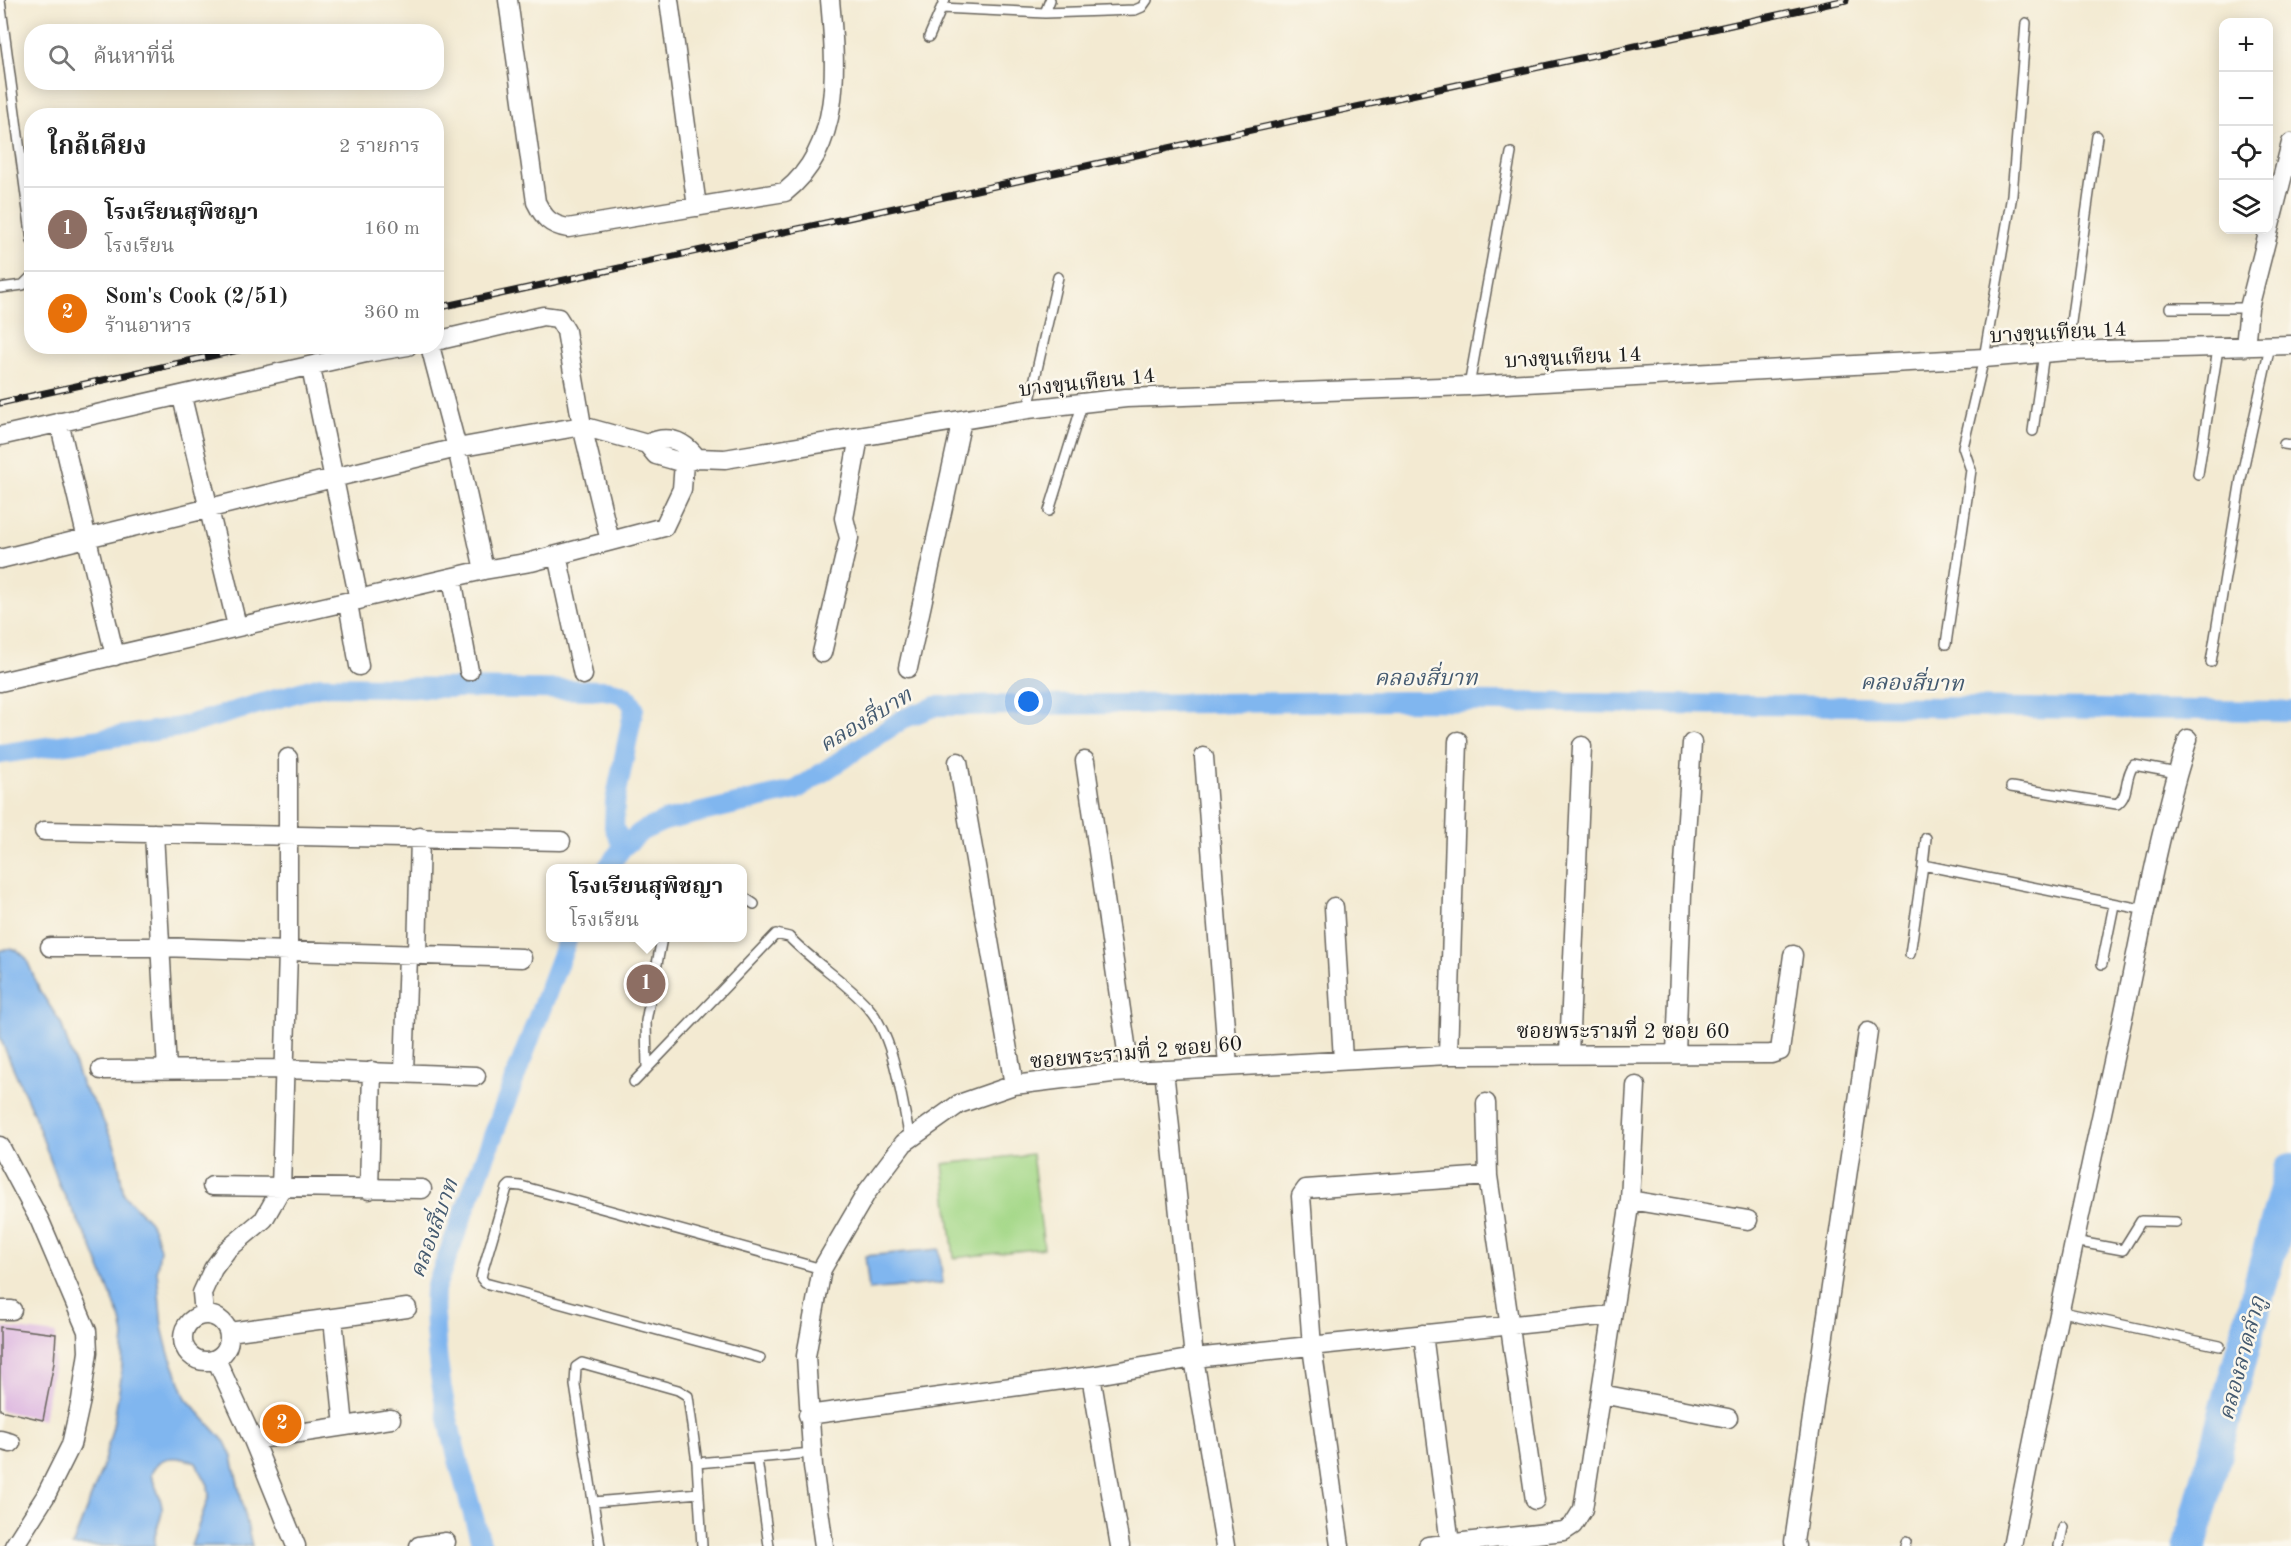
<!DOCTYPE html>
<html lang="th">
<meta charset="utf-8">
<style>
:root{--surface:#fff;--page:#f6f6f6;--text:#222;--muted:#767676;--line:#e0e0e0;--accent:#d1495b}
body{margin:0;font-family:"Old Standard TT","Noto Serif Thai",serif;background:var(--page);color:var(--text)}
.controls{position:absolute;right:18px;top:18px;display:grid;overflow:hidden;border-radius:12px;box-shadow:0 3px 15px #0003}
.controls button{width:54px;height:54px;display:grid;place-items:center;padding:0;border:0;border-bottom:2px solid var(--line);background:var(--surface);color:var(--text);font:30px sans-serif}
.you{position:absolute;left:1029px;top:702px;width:21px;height:21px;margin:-15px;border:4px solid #fff;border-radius:50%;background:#1a73e8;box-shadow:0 0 0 9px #1a73e833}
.badge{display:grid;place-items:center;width:39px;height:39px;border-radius:50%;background:var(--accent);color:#fff;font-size:20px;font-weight:700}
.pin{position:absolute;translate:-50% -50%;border:3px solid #fff;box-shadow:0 2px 6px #0006}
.popup{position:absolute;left:546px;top:864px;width:201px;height:78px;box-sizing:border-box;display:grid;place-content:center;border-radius:12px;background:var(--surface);filter:drop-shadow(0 2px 4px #0005);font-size:20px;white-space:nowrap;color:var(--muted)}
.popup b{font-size:22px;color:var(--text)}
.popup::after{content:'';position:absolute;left:50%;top:100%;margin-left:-12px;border:12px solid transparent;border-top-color:var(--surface)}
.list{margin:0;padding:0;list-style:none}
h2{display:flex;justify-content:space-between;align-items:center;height:78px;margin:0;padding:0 24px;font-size:26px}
h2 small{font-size:20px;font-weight:400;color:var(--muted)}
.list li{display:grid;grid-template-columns:39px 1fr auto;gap:18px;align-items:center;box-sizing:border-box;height:84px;padding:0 24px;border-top:2px solid var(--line)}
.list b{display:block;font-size:22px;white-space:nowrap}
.list p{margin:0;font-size:20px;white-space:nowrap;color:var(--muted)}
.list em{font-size:20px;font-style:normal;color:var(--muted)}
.icon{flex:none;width:33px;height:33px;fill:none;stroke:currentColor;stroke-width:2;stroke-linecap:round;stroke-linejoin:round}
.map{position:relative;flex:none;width:2291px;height:1546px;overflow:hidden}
.search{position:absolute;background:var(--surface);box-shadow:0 3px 15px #0003;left:24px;top:24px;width:420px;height:66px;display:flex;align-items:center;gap:15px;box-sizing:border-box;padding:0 21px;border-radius:24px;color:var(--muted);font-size:22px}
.panel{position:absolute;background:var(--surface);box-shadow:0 3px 15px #0003;left:24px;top:108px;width:420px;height:246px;border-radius:24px}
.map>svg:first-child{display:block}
.green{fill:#a4d888;stroke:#607a52;stroke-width:1.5}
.water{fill:#80b6ef;stroke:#4e6986;stroke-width:1.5}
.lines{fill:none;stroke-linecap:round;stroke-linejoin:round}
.canal{stroke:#80b6ef;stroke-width:20}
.river{stroke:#80b6ef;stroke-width:34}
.building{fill:#dcb4e0}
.lane-casing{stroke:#67645c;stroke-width:12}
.street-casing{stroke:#67645c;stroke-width:21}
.lane{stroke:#fff;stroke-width:9}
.street{stroke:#fff;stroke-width:18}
.rail-casing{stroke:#1c1c1c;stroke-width:7}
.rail{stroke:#fbf7ec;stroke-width:4.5;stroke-dasharray:14;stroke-linecap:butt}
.labels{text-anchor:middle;stroke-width:5;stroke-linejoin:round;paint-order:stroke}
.street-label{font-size:21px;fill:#1c1c1c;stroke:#fbf7ec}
.water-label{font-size:22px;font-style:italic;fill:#445a70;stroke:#fbf7ec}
</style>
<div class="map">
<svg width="2291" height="1546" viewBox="0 0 2291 1546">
<rect width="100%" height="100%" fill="#fbf7ec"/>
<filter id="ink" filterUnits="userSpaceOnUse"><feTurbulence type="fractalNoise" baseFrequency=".0167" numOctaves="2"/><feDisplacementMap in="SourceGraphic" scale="12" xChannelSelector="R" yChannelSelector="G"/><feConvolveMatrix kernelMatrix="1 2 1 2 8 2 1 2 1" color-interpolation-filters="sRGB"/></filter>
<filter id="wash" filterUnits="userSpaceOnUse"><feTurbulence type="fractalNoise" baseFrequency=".008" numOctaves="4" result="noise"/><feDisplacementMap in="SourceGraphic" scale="24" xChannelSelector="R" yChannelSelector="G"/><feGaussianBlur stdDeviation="1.35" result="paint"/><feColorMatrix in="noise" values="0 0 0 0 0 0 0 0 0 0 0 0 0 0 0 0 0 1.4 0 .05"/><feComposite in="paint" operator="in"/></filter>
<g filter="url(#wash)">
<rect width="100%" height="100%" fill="#f3ead2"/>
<path class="green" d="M1032,1154L1044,1248L954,1258L943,1164Z"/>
<path class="water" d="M6,949L17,950L26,958L40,991L61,1023L82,1086L98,1109L116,1149L124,1195L150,1222L155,1232L160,1249L157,1270L162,1327L168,1351L186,1398L225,1442L232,1457L252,1546H191L209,1496L208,1485L196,1463C178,1456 158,1453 151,1475C155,1486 161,1496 162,1508C163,1521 151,1533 156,1546H72L102,1469L113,1426L121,1378L124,1335L121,1320L91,1245L60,1187L34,1115L0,1038V951Z
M939,1249L943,1283L869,1290L865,1256Z"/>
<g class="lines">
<path class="canal" d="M0,754L180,727L320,686L604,690C619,692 628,694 634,708L615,802L614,827L623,847
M607,868L623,847L642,831L664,821L796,790L903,719L936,706L1399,701L2291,711
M482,1546C459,1466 430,1373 435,1289L568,938"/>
<path class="river" d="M2190,1546L2291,1170"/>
</g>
<g id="blocks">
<path class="building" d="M0,1327L56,1334L54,1363L43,1420L0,1410Z"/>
</g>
</g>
<g filter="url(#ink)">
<use href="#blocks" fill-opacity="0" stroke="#67645c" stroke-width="1.5"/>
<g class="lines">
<g class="lane-casing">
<path id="lane" d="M0,0L32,241
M941,8L1045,13L1050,0
M1045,13L1135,10L1142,7L1147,0
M929,37L945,0
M0,288L23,285L32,276
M2170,308H2249
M2067,351L2097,136
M1469,386L1511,153
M1028,409L1058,277
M2033,431L2044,353
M2284,444L2291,445
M2198,474L2218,349
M1049,511L1083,402
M1946,644L1971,470L1963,447L1984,358L2012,195L2026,23
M2211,662L2241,479L2270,346
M2011,787L2117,804C2130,795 2124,776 2134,765L2177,773
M1923,865L1926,838
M742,896L754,904
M1910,954L1923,865L2146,910
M2102,964L2114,905
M647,1068L646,1021L662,938
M634,1082L776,934L789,937C813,962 845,981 868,1007C895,1038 901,1099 910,1138
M2074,1241L2123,1250L2141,1221L2176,1222
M2058,1311L2220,1346
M760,1358L485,1283L481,1278L482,1273L507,1188L510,1185L521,1186L822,1269
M757,1459L769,1546
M697,1463L812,1453
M594,1502L699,1493
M600,1546L575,1385L576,1367L582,1363L678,1390L688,1396L697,1463L702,1546
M1905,1546L1906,1542
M2059,1546L2063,1527"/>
</g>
<g class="street-casing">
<path id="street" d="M508,0L536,202C544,218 550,225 568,228L785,192C843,146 836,66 830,0
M669,0L697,207
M436,341L543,316L558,318L566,331L582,426L610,541
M430,346L457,448L484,570
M2245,347L2249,308L2291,143
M311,368L359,600
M182,397L237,626
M59,422L115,656
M0,436L366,353L408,346
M647,444C668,434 683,440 697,458
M557,555L583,675
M0,559L457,448L582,426L647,444L656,455L684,463L697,458L725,459L1028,409L1126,398L1469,386L1984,358L2067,351L2291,345
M452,578L469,671
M348,603L359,666
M822,653L849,538L844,518L859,437
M908,668L962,420
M0,682L484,570L531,562L664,527L682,489L684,463
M1204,757L1228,1066
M1085,761L1130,1072
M958,762L1014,1085
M44,831L561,841
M154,833L167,1070
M1334,907L1343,1060
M50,947H160L522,958
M417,954L420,837
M1569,1053L1582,746
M1676,1054L1682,894L1692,743
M1448,1055L1458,741
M101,1070L285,1069L476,1076
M1164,1070L1194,1358L1225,1546
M404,1072L408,955
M1486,1103L1488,1176L1535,1500
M0,1146L40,1221L87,1331L88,1352L81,1400L71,1445L45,1497L14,1546
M212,1186L422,1189
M369,1190L372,1071
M1630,1200L1748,1220
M0,1310H12
M204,1314L202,1293L213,1269L227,1250L264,1219L281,1189L288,951V758
M183 1338a23 23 0 1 1 46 0a23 23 0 1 1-46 0Z
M333,1319L344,1426
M229,1332L407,1308
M1423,1334L1450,1544
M216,1359L253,1440L296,1546
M1091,1376L1120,1546
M1601,1394L1728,1418
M808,1415L1091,1376L1194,1358L1611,1315
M0,1440L11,1443
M253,1440L391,1419
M419,1546L446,1542
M824,1546L813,1466L806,1356L822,1269L867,1192L904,1143L959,1104L1014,1085L1112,1073L1448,1055L1771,1054L1780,1051L1793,955
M1340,1546L1312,1347L1301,1196L1306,1189L1488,1176
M1428,1546L1564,1531L1573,1525L1583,1509L1630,1200L1636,1086
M1796,1546L1794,1542L1868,1032
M2012,1546C2046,1372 2083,1199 2121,1026C2142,931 2158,832 2188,739"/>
</g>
<use href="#lane" class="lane"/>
<use href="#street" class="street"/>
<g class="rail-casing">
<path id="rail" d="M436,308L1846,0
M0,403L256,346"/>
</g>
<use href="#rail" class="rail"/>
</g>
</g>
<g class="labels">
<g class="street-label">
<text transform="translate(2058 332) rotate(-3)" y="7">บางขุนเทียน 14</text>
<text transform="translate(1573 357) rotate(-3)" y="7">บางขุนเทียน 14</text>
<text transform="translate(1087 382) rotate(-6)" y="7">บางขุนเทียน 14</text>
<text x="1623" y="1038">ซอยพระรามที่ 2 ซอย 60</text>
<text transform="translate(1136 1052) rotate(-5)" y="7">ซอยพระรามที่ 2 ซอย 60</text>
</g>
<g class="water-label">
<text x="1426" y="685">คลองสี่บาท</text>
<text transform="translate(1912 682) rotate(1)" y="8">คลองสี่บาท</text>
<text transform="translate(865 719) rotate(-31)" y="8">คลองสี่บาท</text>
<text transform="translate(433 1228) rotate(-70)" y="8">คลองสี่บาท</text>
<text transform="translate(2241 1358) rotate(-75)" y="8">คลองลาดลำภู</text>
</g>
</g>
</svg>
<div class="controls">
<button>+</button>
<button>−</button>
<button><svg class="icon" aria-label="locate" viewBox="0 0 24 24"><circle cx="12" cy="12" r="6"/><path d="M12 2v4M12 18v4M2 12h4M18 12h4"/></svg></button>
<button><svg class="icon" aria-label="layers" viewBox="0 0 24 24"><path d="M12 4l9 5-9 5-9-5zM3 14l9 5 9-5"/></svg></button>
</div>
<div class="you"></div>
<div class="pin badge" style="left:646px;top:984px;background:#8d6e63">1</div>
<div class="popup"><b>โรงเรียนสุพิชญา</b>โรงเรียน</div>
<div class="pin badge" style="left:282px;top:1424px;background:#e8710a">2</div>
<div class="search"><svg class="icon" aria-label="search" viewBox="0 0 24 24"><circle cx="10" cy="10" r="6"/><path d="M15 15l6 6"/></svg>ค้นหาที่นี่</div>
<section class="panel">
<h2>ใกล้เคียง<small>2 รายการ</small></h2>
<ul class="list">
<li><span class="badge" style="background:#8d6e63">1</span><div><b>โรงเรียนสุพิชญา</b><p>โรงเรียน</p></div><em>160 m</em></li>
<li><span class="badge" style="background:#e8710a">2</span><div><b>Som's Cook (2/51)</b><p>ร้านอาหาร</p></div><em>360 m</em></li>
</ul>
</section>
</div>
